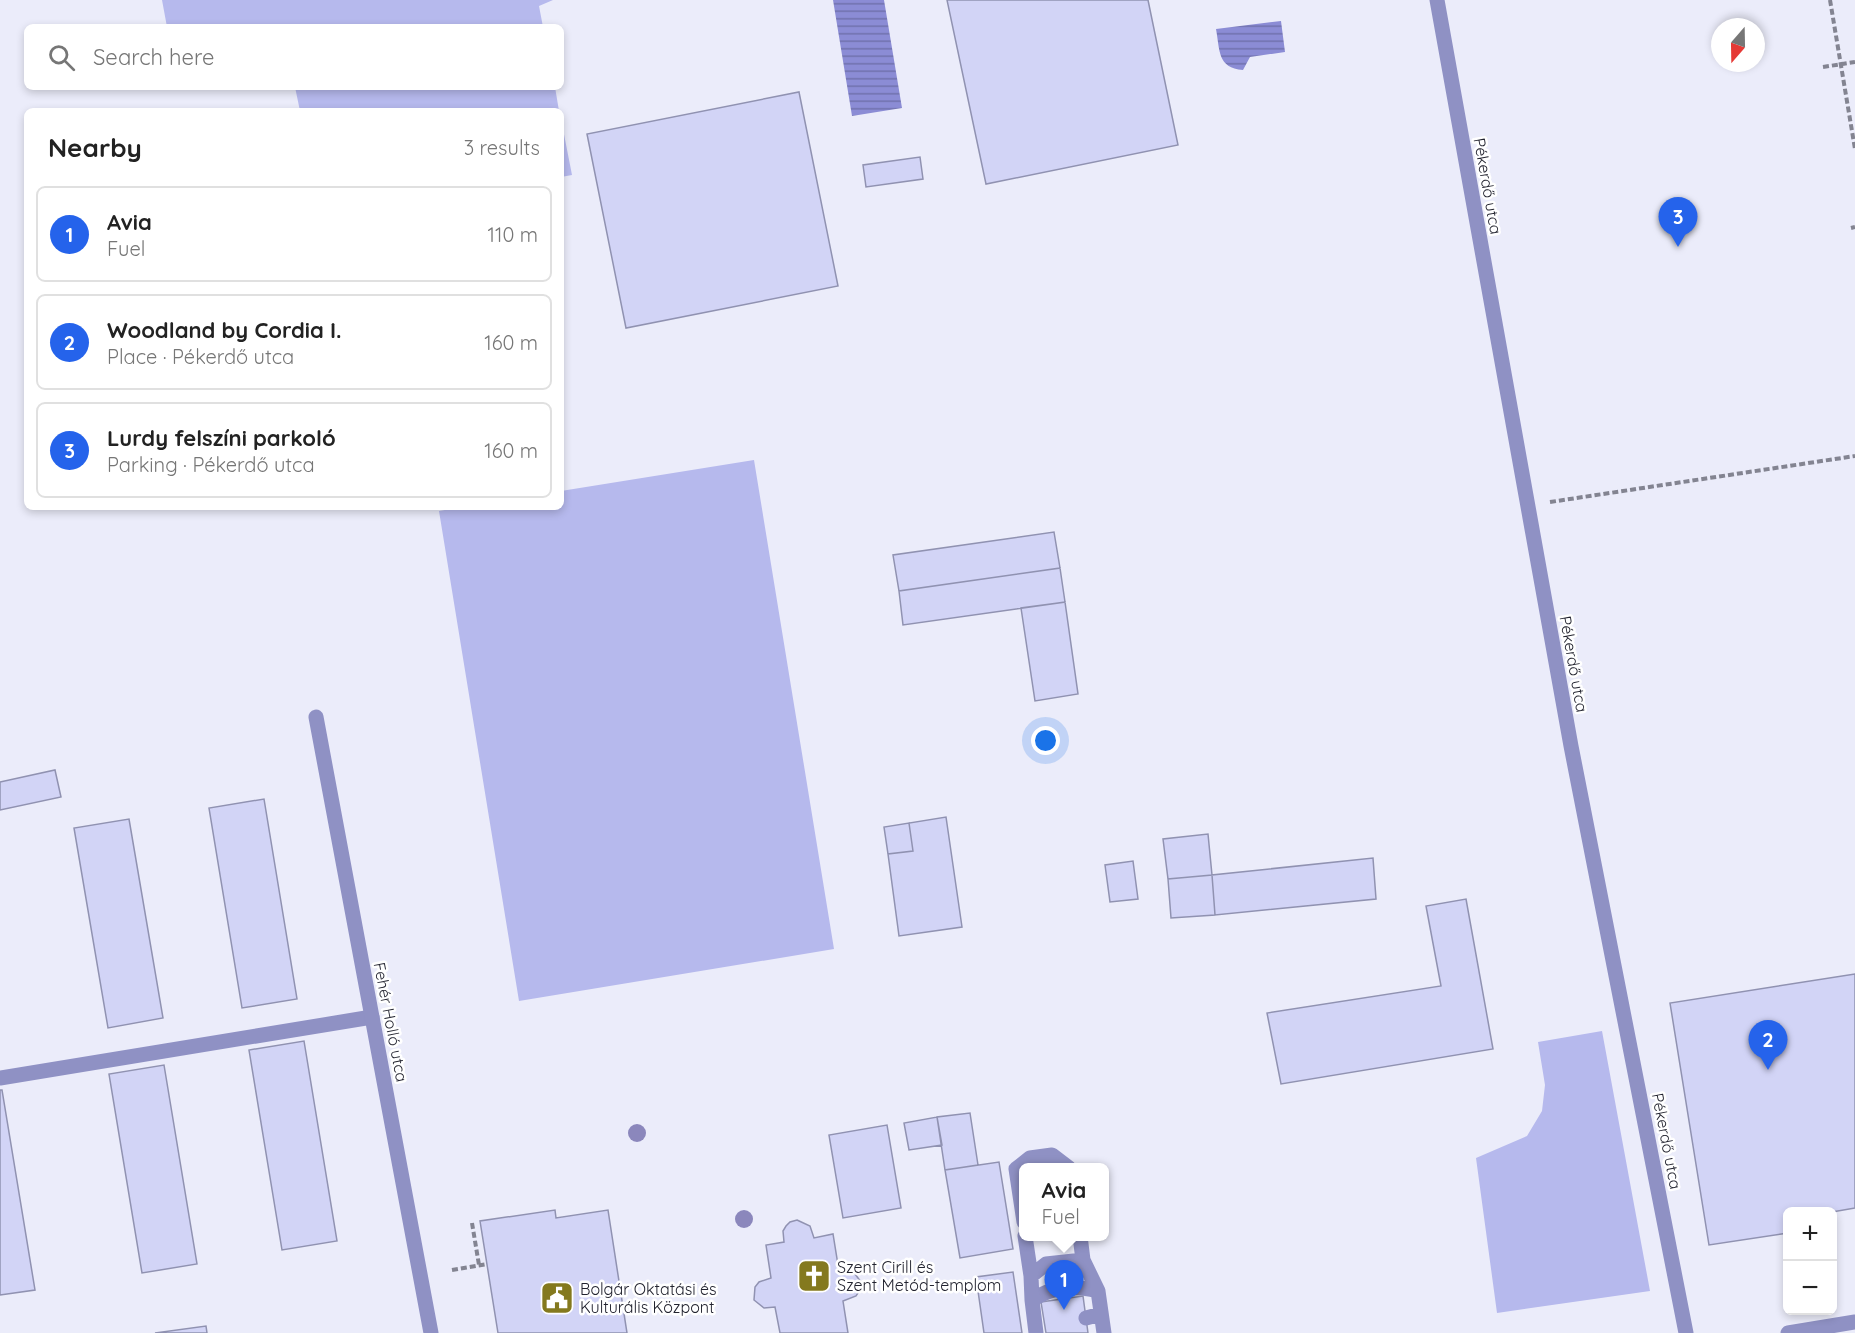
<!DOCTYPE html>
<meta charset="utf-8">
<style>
:root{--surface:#fff;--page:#f6f6f6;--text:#222;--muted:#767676;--line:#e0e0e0;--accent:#2563eb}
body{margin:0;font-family:Quicksand,sans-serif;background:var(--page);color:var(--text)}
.controls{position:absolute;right:18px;bottom:18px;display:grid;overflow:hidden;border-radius:9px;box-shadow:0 3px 9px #0003}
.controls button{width:54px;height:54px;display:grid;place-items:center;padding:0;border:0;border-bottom:2px solid var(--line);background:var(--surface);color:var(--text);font:30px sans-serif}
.compass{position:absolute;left:1711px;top:18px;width:54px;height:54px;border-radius:50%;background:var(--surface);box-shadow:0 3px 9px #0003;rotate:200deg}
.you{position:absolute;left:1046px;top:741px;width:21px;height:21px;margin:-15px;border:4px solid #fff;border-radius:50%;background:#1a73e8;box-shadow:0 0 0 9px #1a73e833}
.badge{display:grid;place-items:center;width:39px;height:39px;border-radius:50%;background:var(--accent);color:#fff;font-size:20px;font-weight:700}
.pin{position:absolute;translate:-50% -50px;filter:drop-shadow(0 2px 3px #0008)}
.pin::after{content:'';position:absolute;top:32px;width:21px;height:18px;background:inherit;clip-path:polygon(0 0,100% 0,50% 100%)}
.popup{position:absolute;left:1019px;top:1163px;width:90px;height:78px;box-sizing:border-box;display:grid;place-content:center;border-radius:9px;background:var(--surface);filter:drop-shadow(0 2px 4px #0005);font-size:20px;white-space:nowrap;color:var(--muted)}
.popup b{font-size:22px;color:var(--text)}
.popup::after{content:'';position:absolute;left:50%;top:100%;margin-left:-12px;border:12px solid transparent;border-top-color:var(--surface)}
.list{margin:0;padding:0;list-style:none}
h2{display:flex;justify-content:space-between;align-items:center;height:78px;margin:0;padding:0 24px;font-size:26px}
h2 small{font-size:20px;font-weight:400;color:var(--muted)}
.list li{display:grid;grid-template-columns:39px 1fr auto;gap:18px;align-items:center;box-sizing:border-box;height:96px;margin:0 12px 12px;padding:0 12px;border:2px solid var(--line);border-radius:9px}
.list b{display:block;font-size:22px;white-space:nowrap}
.list p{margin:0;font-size:20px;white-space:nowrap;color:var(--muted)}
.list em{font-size:20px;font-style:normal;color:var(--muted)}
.icon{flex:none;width:33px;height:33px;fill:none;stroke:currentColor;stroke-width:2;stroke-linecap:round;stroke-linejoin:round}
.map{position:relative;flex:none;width:1855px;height:1333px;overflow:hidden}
.search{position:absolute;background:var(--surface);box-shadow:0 3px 9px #0003;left:24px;top:24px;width:540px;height:66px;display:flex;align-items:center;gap:15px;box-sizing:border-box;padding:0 21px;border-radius:9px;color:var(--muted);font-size:22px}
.panel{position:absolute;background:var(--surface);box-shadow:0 3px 9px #0003;left:24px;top:108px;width:540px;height:402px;border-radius:9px}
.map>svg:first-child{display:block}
.green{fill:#b6b9ed}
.water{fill:url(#water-rules)}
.building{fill:#d2d4f6;stroke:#9092b1;stroke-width:1.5}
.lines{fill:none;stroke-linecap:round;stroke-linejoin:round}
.path{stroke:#838491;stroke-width:4;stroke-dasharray:6 3;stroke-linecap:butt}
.service{stroke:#8f91c4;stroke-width:15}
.minor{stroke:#8f91c4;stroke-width:15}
.tree{fill:#8b87bc}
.labels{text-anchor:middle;stroke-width:5;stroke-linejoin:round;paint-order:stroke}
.street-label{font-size:16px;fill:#22232f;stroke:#fff}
.poi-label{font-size:16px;fill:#22232f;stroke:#fff;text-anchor:start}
</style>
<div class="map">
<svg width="1855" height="1333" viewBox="0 0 1855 1333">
<defs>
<pattern id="water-rules" width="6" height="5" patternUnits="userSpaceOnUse" patternTransform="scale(1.5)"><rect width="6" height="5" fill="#8b8cd5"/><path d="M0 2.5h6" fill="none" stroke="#7172ad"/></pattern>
</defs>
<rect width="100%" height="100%" fill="#ebecfa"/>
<path class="green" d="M162,0H553L539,6L543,27H167Z
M295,87H555L559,111H300Z
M561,119L572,175L561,177Z
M754,460L834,949L519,1001L439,511L462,507H561V491Z
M1602,1031L1650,1291L1497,1313L1476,1158L1527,1136L1542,1111L1545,1085L1538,1042Z"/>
<path class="water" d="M833,0H884L902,108L852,116Z
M1281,21L1285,52L1250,57L1243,70C1217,68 1220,50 1216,29Z"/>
<path class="building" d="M947,0H1148L1178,145L986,184Z
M799,92L838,286L626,328L587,134Z
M920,157L923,179L866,187L863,165Z
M1054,532L1060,568L899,591L893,555Z
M1060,568L1065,602L903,625L899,591Z
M1065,602L1078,694L1035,701L1021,608Z
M55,770L61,797L0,810V782Z
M264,799L297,999L242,1008L209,808Z
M946,817L962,927L899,936L888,854L913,851L909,823Z
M129,819L163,1018L108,1028L74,828Z
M909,823L913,851L888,854L884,827Z
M1208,834L1212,875L1168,879L1163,839Z
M1373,858L1376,899L1215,915L1212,875Z
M1133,861L1138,899L1110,902L1105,865Z
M1212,875L1215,915L1171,918L1168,879Z
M1466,899L1493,1049L1281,1084L1267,1013L1441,986L1426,906Z
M1855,974V1208L1832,1212H1788V1233L1709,1245L1670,1003Z
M304,1041L337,1241L282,1250L249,1050Z
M164,1065L197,1264L142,1273L109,1074Z
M0,1090H2L35,1290L0,1295Z
M970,1113L978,1165L945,1170L937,1117Z
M937,1117L942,1145L909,1150L904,1123Z
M887,1125L901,1208L843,1218L829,1135Z
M999,1162L1013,1249L960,1258L945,1170Z
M555,1210L556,1218L608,1210L627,1333H498L480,1221Z
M797,1220L810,1226L814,1238L833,1234L839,1271L844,1270L855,1274L861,1282L860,1290L856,1296L843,1301L848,1333H780L775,1307L764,1308L754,1300L755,1287L759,1282L771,1278L766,1245L784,1242L783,1231L786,1226L790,1222Z
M1013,1272L1022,1333H984L976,1277Z
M1083,1296L1088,1333H1046L1041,1302Z
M206,1326L207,1333H155Z"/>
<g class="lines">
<path class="path" d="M1830,0L1855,149
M1823,67L1855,62
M1851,228L1855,227
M1550,502L1855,456
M472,1223L479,1265
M452,1270L487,1264"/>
<path class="service" d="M0,1078L372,1017
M1024,1222L1016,1169L1030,1158L1052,1155L1069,1168
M1025,1236L1031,1276
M1080,1236L1083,1260
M1032,1300L1031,1276L1046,1264L1083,1260L1098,1291
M1086,1318L1101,1314
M1036,1333L1032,1300C1053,1286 1073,1285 1098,1291L1104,1333"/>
<path class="minor" d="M1437,0L1571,746L1686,1333
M316,717L431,1333
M1788,1333L1855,1322"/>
</g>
<g class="tree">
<circle cx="637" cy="1133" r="9"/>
<circle cx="744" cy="1219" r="9"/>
</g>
<defs>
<g id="church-square" transform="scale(1.725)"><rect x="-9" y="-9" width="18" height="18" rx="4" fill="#84791e" stroke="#fff"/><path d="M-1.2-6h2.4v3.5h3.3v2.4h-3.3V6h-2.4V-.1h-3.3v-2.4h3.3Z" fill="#fff"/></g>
<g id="civic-square" transform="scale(1.725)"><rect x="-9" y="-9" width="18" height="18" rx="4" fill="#84791e" stroke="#fff"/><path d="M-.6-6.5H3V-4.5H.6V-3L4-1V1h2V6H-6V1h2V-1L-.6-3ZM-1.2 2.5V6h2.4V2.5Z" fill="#fff"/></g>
</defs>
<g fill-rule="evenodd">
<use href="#church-square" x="814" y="1276"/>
<use href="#civic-square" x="557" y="1298"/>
</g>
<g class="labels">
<g class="street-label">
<text transform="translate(1488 186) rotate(80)" y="6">Pékerdő utca</text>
<text transform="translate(1574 664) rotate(80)" y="6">Pékerdő utca</text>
<text transform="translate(391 1022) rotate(79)" y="6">Fehér Holló utca</text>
<text transform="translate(1667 1141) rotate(79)" y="6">Pékerdő utca</text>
</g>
<g class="poi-label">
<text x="837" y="1273">Szent Cirill és<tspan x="837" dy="18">Szent Metód-templom</tspan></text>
<text x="580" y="1295">Bolgár Oktatási és<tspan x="580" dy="18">Kulturális Központ</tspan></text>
</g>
</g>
</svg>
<div class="controls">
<button>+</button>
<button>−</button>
</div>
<svg class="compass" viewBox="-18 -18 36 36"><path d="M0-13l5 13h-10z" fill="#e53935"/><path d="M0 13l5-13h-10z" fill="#767676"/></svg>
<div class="you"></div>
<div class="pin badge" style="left:1064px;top:1310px">1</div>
<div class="popup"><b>Avia</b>Fuel</div>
<div class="pin badge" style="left:1768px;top:1070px">2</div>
<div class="pin badge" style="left:1678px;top:247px">3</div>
<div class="search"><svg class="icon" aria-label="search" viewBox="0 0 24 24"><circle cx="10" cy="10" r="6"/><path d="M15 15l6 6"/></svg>Search here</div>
<section class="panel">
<h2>Nearby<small>3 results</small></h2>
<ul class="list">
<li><span class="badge">1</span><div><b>Avia</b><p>Fuel</p></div><em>110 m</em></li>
<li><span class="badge">2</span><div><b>Woodland by Cordia I.</b><p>Place · Pékerdő utca</p></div><em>160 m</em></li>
<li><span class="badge">3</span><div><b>Lurdy felszíni parkoló</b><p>Parking · Pékerdő utca</p></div><em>160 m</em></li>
</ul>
</section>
</div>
